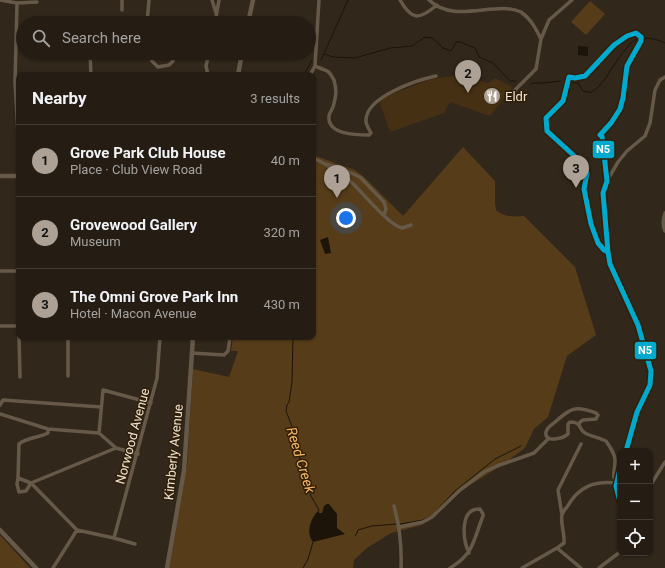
<!DOCTYPE html>
<meta charset="utf-8">
<style>
:root{--surface:#251d14;--page:#312a22;--text:#f1f3f6;--muted:#a3a2a0;--line:#423b34;--accent:#aca194}
body{margin:0;font-family:Roboto,sans-serif;background:var(--page);color:var(--text)}
.controls{position:absolute;right:12px;bottom:12px;display:grid;overflow:hidden;border-radius:8px;box-shadow:0 1px 3px #0004}
.controls button{width:36px;height:36px;display:grid;place-items:center;padding:0;border:0;border-bottom:1px solid var(--line);background:var(--surface);color:var(--text);font:20px sans-serif}
.you{position:absolute;left:346px;top:218px;width:14px;height:14px;margin:-10px;border:3px solid #fff;border-radius:50%;background:#1a73e8;box-shadow:0 0 0 6px #1a73e833}
.badge{display:grid;place-items:center;width:26px;height:26px;border-radius:50%;background:var(--accent);color:#111;font-size:13px;font-weight:700}
.pin{position:absolute;translate:-50% -33px;filter:drop-shadow(0 1px 2px #0008)}
.pin::after{content:'';position:absolute;top:21px;width:14px;height:12px;background:inherit;clip-path:polygon(0 0,100% 0,50% 100%)}
.list{margin:0;padding:0;list-style:none}
h2{display:flex;justify-content:space-between;align-items:center;height:52px;margin:0;padding:0 16px;font-size:17px}
h2 small{font-size:13px;font-weight:400;color:var(--muted)}
.list li{display:grid;grid-template-columns:26px 1fr auto;gap:12px;align-items:center;box-sizing:border-box;height:72px;padding:0 16px;border-top:1px solid var(--line)}
.list b{display:block;font-size:15px;white-space:nowrap}
.list p{margin:0;font-size:13px;white-space:nowrap;color:var(--muted)}
.list em{font-size:13px;font-style:normal;color:var(--muted)}
.icon{flex:none;width:22px;height:22px;fill:none;stroke:currentColor;stroke-width:2;stroke-linecap:round;stroke-linejoin:round}
.map{position:relative;flex:none;width:665px;height:568px;overflow:hidden}
.search{position:absolute;background:var(--surface);box-shadow:0 1px 3px #0004;left:16px;top:16px;width:300px;height:44px;display:flex;align-items:center;gap:10px;box-sizing:border-box;padding:0 14px;border-radius:22px;color:var(--muted);font-size:15px}
.panel{position:absolute;background:var(--surface);box-shadow:0 1px 3px #0004;left:16px;top:72px;width:300px;height:268px;border-radius:8px}
.map>svg:first-child{display:block}
.built{fill:#453013}
.green{fill:#563c19}
.water{fill:#1d1409}
.lines{fill:none;stroke-linecap:round;stroke-linejoin:round}
.stream{stroke:#1d1409;stroke-width:1}
.minor{stroke:#675948;stroke-width:3.5}
.tertiary{stroke:#675948;stroke-width:4.5}
.bus-1-casing{stroke:#311f07;stroke-width:8}
.bus-1{stroke:#00a9ce;stroke-width:5}
.labels{text-anchor:middle;stroke-width:3;stroke-linejoin:round;paint-order:stroke}
.poi-label{font-size:13px;fill:#efe3d5;stroke:#311f07;text-anchor:start}
.street-label{font-size:13px;fill:#efe3d5;stroke:#311f07}
.water-label{font-size:14px;font-style:italic;fill:#f9b764;stroke:#311f07}
.line-badge{stroke:#311f07;stroke-width:1.5}
.badge-label{font-size:11px;text-anchor:middle;font-weight:bold;fill:#fff}
</style>
<div class="map">
<svg width="665" height="568" viewBox="0 0 665 568">
<rect width="100%" height="100%" fill="#31271b"/>
<path class="built" d="M461,76L489,83L495,78L513,87L490,116L450,102L444,113L390,132L379,101L389,95L429,80L445,77Z"/>
<path class="green" d="M590,1L605,14L586,35L571,22Z
M463,147L495,181V204L496,210C504,217 514,217 524,216L575,267L596,335L567,356L548,417L534,429L525,448L499,467L452,496L422,525L391,533L367,548L354,560L353,568H169L187,466L193,369L229,377L238,351H231L233,337H313V155L355,170L364,177L403,216Z
M0,535L30,568H0Z"/>
<path class="water" d="M578,46L588,47V56L578,55Z
M328,237L331,253L325,254L320,240Z
M327,504H329L337,514V528L345,534L313,542C305,533 311,517 319,510V513H322L324,506Z"/>
<g class="lines">
<path class="stream" d="M324,54L333,57L355,58L390,48L412,46L425,37L432,38L435,40L443,48L451,51L456,42H460L475,48L479,57L493,63L510,81H516
M321,60L348,0
M304,75L312,60
M573,83H578L583,91C586,91 589,93 592,92C597,89 601,84 605,79C611,70 629,40 638,39C647,37 657,39 665,43
M530,85L532,83H544L560,81
M293,337L292,382L289,402L287,405L286,411L293,429L292,432L294,443L299,452L301,464L308,476L306,481L311,496L319,510
M436,511L455,491L495,459L521,446
M400,524L423,520L431,516
M355,536L357,533L358,530L372,526L397,524
M303,568L308,559L313,542"/>
<path class="minor" d="M0,0L17,3L37,2
M212,0L216,13
M400,0C412,21 419,20 437,5
M429,0C455,25 495,0 521,12C531,19 536,29 541,39
M17,3L15,82L19,151
M122,10V0
M147,23L149,0
M215,23L219,0
M90,53L91,75
M150,53L152,61L158,67L169,65L173,61L175,53
M315,66C319,68 323,69 327,71C330,72 332,77 334,80C337,90 336,97 333,107C332,110 329,113 329,116C327,135 357,135 369,135L371,133C369,129 366,125 366,121C365,97 417,80 436,76
M208,75L206,66L209,53
M310,75L315,66L319,0
M514,91L536,69L541,39L549,20L572,0
M313,158C322,162 340,172 348,179C361,190 387,224 402,228L411,225
M325,164L340,168L360,177L384,202L386,209L384,215
M665,213C663,219 662,225 665,231
M0,271H19
M0,326H19
M19,337L20,377
M182,337L193,339
M192,353L224,355L228,351L230,337
M68,376V337
M0,405L3,400L101,407
M0,414L48,429L99,433
M579,425L580,422L583,420L596,419L598,415L596,413C574,405 571,408 554,423C551,425 547,428 546,432C544,444 564,438 568,434V424L570,422C582,422 578,429 585,433C591,436 599,438 606,441C610,447 616,455 615,462C615,468 613,472 614,478H616
M48,429V433C39,438 27,437 19,444L18,478L31,483L77,530
M626,451L637,412L650,385L651,371L638,325L610,264L606,244L603,193L607,181L618,162L627,151L645,136L650,123L655,90L660,80L665,77
M138,454L116,448L99,433L103,390L151,403
M620,469C615,481 615,490 620,502
M18,478L17,484L19,492L26,491L31,483L116,448
M650,486L665,462
M394,506C400,528 402,545 401,568
M562,515L558,490L581,444
M400,527L423,522L432,517L460,490L484,472L497,466L534,453L549,438
M114,538L135,544
M557,548L581,568
M53,568L77,530L114,538L157,378L160,337
M450,568C474,554 473,541 483,516V514L480,509C459,508 463,540 469,553
M522,568L557,548L564,543C565,534 560,522 562,515C563,512 565,509 567,507C579,486 594,481 616,483
M599,568L620,552"/>
<path class="tertiary" d="M248,23L253,0
M238,75L242,53
M0,176H19
M0,530L36,568
M167,568L184,471L193,337"/>
<g class="bus-1-casing">
<path id="bus-1" d="M636,33L641,37V41L627,66L623,98L620,109L611,123L600,135L602,136L607,181L603,193L608,252L604,250L598,243L591,224L584,189L587,173L582,163L547,131L546,118L563,101L569,77L575,78L585,76L614,45L627,36Z
M608,252L610,264L638,325L651,371L650,385L637,412L626,451
M620,469L616,486L620,502"/>
</g>
<use href="#bus-1" class="bus-1"/>
</g>
<defs>
<g id="restaurant-disc" transform="scale(0.9)"><circle r="9.5" fill="#aca194" stroke="#311f07"/><path d="M-5-6h1v4h1v-4h1v4h1v-4h1v5L-1.5 .5V6h-2V.5L-5-1ZM5-6V6H3V1.5H1.5Q1.5-4 5-6Z" fill="#fff"/></g>
</defs>
<g fill-rule="evenodd">
<use href="#restaurant-disc" x="492" y="96"/>
</g>
<g class="labels">
<g class="poi-label">
<text x="505" y="101">Eldr</text>
</g>
<g class="street-label">
<text transform="translate(132 436) rotate(-75)" y="5">Norwood Avenue</text>
<text transform="translate(173 452) rotate(-84)" y="5">Kimberly Avenue</text>
</g>
<g class="water-label">
<text transform="translate(301 460) rotate(73)" y="5">Reed Creek</text>
</g>
</g>
<g class="line-badge">
<rect x="592" y="140" width="23" height="19" rx="4" fill="#00a9ce"/>
<rect x="634" y="341" width="23" height="19" rx="4" fill="#00a9ce"/>
</g>
<g class="badge-label">
<text x="603" y="153">N5</text>
<text x="645" y="354">N5</text>
</g>
</svg>
<div class="controls">
<button>+</button>
<button>−</button>
<button><svg class="icon" aria-label="locate" viewBox="0 0 24 24"><circle cx="12" cy="12" r="6"/><path d="M12 2v4M12 18v4M2 12h4M18 12h4"/></svg></button>
</div>
<div class="you"></div>
<div class="pin badge" style="left:337px;top:198px">1</div>
<div class="pin badge" style="left:468px;top:93px">2</div>
<div class="pin badge" style="left:576px;top:188px">3</div>
<div class="search"><svg class="icon" aria-label="search" viewBox="0 0 24 24"><circle cx="10" cy="10" r="6"/><path d="M15 15l6 6"/></svg>Search here</div>
<section class="panel">
<h2>Nearby<small>3 results</small></h2>
<ul class="list">
<li><span class="badge">1</span><div><b>Grove Park Club House</b><p>Place · Club View Road</p></div><em>40 m</em></li>
<li><span class="badge">2</span><div><b>Grovewood Gallery</b><p>Museum</p></div><em>320 m</em></li>
<li><span class="badge">3</span><div><b>The Omni Grove Park Inn</b><p>Hotel · Macon Avenue</p></div><em>430 m</em></li>
</ul>
</section>
</div>
